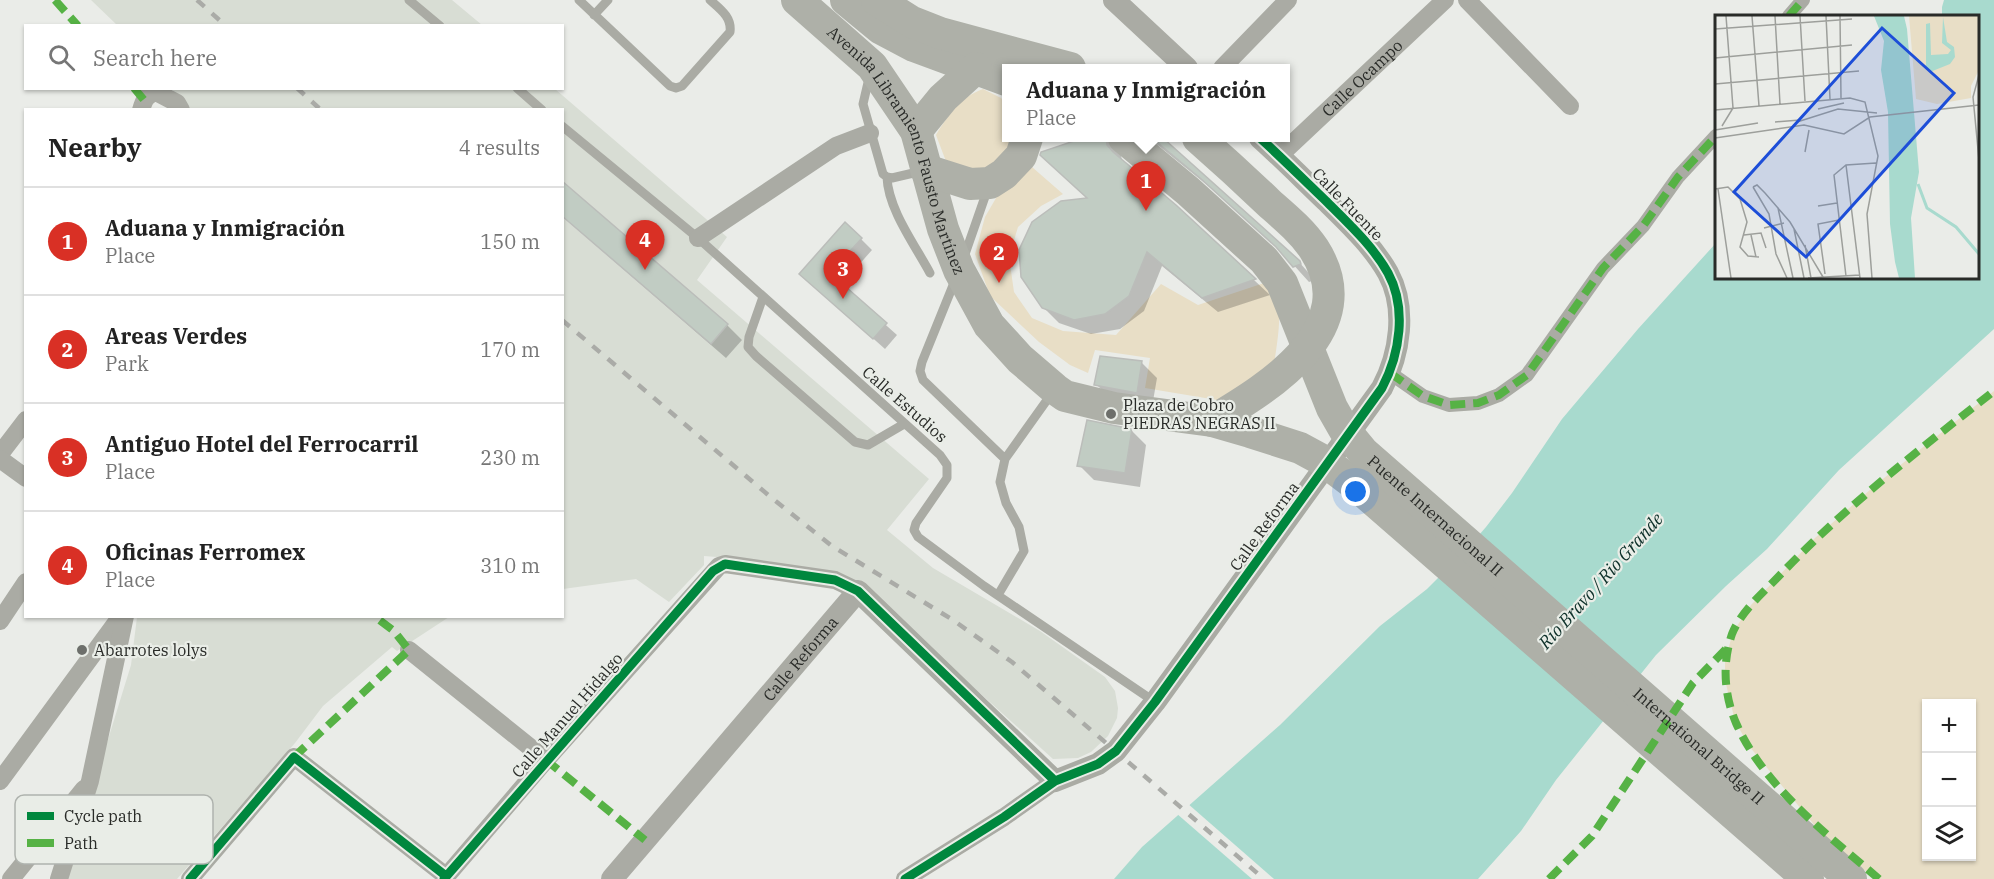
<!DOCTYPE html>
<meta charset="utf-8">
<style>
:root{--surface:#fff;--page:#f6f6f6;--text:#222;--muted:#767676;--line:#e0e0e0;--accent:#d93025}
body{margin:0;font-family:"IBM Plex Serif",serif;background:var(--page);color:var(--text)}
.controls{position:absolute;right:18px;bottom:18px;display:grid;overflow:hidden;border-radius:0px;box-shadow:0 2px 4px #0004}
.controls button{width:54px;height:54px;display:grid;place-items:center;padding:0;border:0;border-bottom:2px solid var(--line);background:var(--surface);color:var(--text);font:30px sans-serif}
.you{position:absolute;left:1356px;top:492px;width:21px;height:21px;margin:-15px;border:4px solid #fff;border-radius:50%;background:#1a73e8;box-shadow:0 0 0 9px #1a73e833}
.badge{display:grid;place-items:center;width:39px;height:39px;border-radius:50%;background:var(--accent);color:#fff;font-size:20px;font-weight:700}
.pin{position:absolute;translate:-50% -50px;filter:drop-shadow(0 2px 3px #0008)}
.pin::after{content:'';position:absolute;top:32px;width:21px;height:18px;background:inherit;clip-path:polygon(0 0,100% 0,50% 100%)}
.popup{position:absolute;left:1002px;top:64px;width:288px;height:78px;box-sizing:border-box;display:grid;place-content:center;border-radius:0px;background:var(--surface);filter:drop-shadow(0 2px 4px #0005);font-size:20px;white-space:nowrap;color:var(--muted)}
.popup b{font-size:22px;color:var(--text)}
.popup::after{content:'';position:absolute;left:50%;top:100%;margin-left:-12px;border:12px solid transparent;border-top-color:var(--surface)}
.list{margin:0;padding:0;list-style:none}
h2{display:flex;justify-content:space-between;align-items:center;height:78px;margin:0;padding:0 24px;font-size:26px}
h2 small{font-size:20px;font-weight:400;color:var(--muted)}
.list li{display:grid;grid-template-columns:39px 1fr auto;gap:18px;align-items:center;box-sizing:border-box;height:108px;padding:0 24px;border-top:2px solid var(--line)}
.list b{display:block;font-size:22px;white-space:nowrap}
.list p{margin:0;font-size:20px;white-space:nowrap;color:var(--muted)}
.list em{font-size:20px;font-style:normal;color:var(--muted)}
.icon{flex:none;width:33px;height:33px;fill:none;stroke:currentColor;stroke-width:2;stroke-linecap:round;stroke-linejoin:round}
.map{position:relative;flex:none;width:1994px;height:879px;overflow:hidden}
.search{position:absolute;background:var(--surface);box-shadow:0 2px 4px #0004;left:24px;top:24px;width:540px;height:66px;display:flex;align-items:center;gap:15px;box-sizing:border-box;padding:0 21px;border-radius:0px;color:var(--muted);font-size:22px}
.panel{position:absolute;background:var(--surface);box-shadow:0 2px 4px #0004;left:24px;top:108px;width:540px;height:510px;border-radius:0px}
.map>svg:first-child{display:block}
.built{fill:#d8ddd4}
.green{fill:#e8dec6;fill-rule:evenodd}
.water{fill:#a8dace}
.pier{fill:#eaece8}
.shadow{fill:#0003}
.building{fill:#c1ccc3;stroke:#bbbdba;stroke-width:1.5}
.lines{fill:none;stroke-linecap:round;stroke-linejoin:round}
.service{stroke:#aaaba4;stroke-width:9}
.pedestrian{stroke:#aaaba4;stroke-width:14}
.minor{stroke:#aaaba4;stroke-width:18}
.tertiary{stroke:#aaaba4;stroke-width:22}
.trunk{stroke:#aeb0a8;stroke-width:32}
.rail{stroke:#aaaba7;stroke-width:4.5;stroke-dasharray:10 10;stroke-linecap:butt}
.quiet{stroke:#56b245;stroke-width:8;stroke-dasharray:15 8;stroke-linecap:butt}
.cycleway-casing{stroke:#e9ede7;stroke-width:13}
.cycleway{stroke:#00873e;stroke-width:9}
.poi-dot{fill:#6d6f6b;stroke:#e9ede7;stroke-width:2}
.labels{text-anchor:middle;stroke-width:4.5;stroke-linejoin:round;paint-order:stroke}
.street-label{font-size:16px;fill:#292b28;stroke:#e9ede7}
.poi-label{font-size:16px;fill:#292b28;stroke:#e9ede7;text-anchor:start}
.water-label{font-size:18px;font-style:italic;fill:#0d3029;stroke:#e9ede7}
.inset-river{fill:none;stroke:#a8dace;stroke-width:3}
.inset-road{fill:none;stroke:#9d9f9b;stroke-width:1.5}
.view{fill:#1d4ed8;fill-opacity:0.15;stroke:#1d4ed8;stroke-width:3}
.inset-edge{fill:none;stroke:#292b28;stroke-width:3}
.key{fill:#e9ede7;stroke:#afb3ae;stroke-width:1.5}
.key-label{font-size:16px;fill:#292b28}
</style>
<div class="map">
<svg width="1994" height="879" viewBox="0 0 1994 879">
<rect width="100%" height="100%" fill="#eaece8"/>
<path class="built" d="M91,0H452L482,25H117Z
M172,89H555L727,237L697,280L929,479L887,530L933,568L1040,631L1105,677L1115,691L1118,708L1117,718L1108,736L1091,752L1078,758L1053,759L867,591L768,561L704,556V565L669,602L636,579L563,589L562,110L186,109Z
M137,617H449L397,651L392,647L323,706L295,743L177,879H65L131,665Z"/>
<path class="green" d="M983,89L1001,98L1006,103V138H1016L996,165L980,170L947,164L936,135C949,114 959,98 983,89Z
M1032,167L1063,194L1041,206L1018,227L1009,257L1014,292L1032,318L1063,331L1116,335L1161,284L1198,305L1270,281C1286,300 1277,342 1274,365L1217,400L1145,388L1150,358L1095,350L1088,373L1070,365L1039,342L990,296L975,254L985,217L1003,186Z
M1994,391V879H1875L1821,833L1749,746L1735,721L1725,680V661L1733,632L1751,605L1815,538L1879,482ZM1926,704H1972V856H1926Z"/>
<path class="water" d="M1944,0H1994V329L1839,470L1767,549L1726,586L1656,655L1556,780L1521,831L1478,879H1114L1142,847L1280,725L1380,626L1427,589L1465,551L1486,527L1512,493L1562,419L1638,329L1716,243V278H1978V16H1942V7Z"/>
<path class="pier" d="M1187,803L1274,879H1252L1176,813Z"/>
<path class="shadow" d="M1087,138H1117L1122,160L1175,206L1270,295L1218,312L1162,266L1144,311L1120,329L1091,334L1059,323L1043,307L1089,199L1042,154Z
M1149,138H1161L1299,262L1315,280L1309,282L1281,251L1217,193Z
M562,216L727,325L742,340L726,358Z
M861,239L872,250L841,285L897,335L885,349L813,285Z
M1142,363L1157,378L1152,407L1111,399L1096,384Z
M1131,430L1146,445L1140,487L1094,480L1079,465Z"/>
<path class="building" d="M1083,138H1106L1107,145L1113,152L1176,205L1256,279L1202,298L1147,252L1129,296L1105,314L1074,320L1042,308L1021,277L1019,250L1032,222L1061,201L1087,198L1040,155L1041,152Z
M1152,138H1163L1300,261L1301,264L1293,267L1276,247L1200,178Z
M562,181L728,324L711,344L562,216Z
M845,222L862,238L830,273L887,323L873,339L799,274Z
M1100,356L1142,361L1137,393L1094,385Z
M1087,420L1132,429L1125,473L1077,466Z"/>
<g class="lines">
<path class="service" d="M409,0L440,26
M579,0L670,86L676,88L682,86L730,32C732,17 720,9 710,0
M594,15L608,0
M870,74L863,104L883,174L887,177L892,178L922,171
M517,88L542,110
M562,126L698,238L940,455L947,465V478L916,523L914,530L918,537L984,586L1155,702
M887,177C888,209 915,245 930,273
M964,257L988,188
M956,278L922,362L920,371L923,380L1005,459L1052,393
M763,297L749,337L748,347L756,356L855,442L868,445L904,424
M998,595L1024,551L1019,527L1006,503L1000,482L1005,459"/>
<path class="pedestrian" d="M1789,16L1803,0
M1390,373L1423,396L1449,405L1478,403L1499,395L1527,375L1603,268L1643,226L1678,177L1716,136"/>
<g class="minor">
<path d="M1467,0L1570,106"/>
<path d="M1222,68L1288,0"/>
<path d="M141,110C144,100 146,95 156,92L177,103L181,110"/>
<path id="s1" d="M1279,156L1445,0"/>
<path d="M698,238L836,146L870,133"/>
<path d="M0,454L26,420"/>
<path d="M0,459L26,478"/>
<path d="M0,621L26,582"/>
<path d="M409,650L546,760"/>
<path d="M0,781L121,616"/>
<path d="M11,879L84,789"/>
<path d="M59,879L90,781L125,616"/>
<path d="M190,879L294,757L446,876"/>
<path d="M444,879L546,760L719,566L725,564L835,580L858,591"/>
<path d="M905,879L1004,817L1055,781"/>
</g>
<g class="tertiary">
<path d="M1114,0L1187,68"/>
<path id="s2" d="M612,879L858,591L1055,781L1098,764L1116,751L1155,702L1382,388C1400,354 1407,308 1388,273C1373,246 1348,223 1326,201C1304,180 1282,158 1260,138"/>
</g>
<g class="trunk">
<path id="s3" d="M797,0L872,66L916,131L943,229L959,270L989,325L1020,359L1055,389L1065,396L1114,408L1212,421L1250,432L1300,448L1324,461L1357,486L1808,879"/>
<path d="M846,0L880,28L914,46L1006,80"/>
<path d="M877,0L912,22L940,33L1070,68"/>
<path d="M916,131L943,98L976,68"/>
<path id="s4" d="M1124,138L1188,191L1264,260L1282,283L1332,408L1344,429L1363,452L1851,879"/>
<path d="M1198,138C1222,159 1246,181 1269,203C1285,217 1302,231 1314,249C1365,328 1271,386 1212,421"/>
<path d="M926,170L970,184L990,183L1004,174L1021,156L1027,138"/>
</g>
<path class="rail" d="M197,0L226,26
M297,88L321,110
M562,320L773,499L832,546L953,620L1012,662L1264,879"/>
<path class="quiet" d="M55,0L78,26
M1789,16L1803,0
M134,88L144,100
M1390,373L1423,396L1449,405L1478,403L1499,395L1527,375L1603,268L1643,226L1678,177L1716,136
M294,757L409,650L394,631L374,616
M546,760L645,840
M1549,879L1592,836L1693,683L1727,648
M1879,879C1827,834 1765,788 1736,723C1724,695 1722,663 1732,634C1741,611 1764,592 1780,575C1846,506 1920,449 1994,391"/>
<g class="cycleway-casing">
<path id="cycleway" d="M190,879L294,757L446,876
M444,879L713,571L725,564L835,580L858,591L1055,781
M905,879L1004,817L1055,781L1098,764L1116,751L1155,702L1382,388C1400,354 1407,308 1388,273C1373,246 1348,223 1326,201C1304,180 1282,158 1260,138"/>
</g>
<use href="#cycleway" class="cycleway"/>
</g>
<g class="poi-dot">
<circle cx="1111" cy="414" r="6"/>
<circle cx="82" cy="650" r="6"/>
</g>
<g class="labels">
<g class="street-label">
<text dy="6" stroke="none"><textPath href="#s1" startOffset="114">Calle Ocampo</textPath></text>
<text dy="6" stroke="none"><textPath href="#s3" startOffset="186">Avenida Libramiento Fausto Martínez</textPath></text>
<text transform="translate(1348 204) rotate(46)" y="6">Calle Fuente</text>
<text transform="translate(905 404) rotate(41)" y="6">Calle Estudios</text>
<text dy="6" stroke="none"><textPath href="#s4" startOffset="500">Puente Internacional II</textPath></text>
<text transform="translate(1264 526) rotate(-54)" y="6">Calle Reforma</text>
<text dy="6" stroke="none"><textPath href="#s2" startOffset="290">Calle Reforma</textPath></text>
<text transform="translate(567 715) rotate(-49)" y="6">Calle Manuel Hidalgo</text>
<text dy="6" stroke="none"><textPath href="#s4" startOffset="850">International Bridge II</textPath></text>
</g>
<g class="poi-label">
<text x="1123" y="411">Plaza de Cobro<tspan x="1123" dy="18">PIEDRAS NEGRAS II</tspan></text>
<text x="94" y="656">Abarrotes lolys</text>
</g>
<g class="water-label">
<text transform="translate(1601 581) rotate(-48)" y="6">Río Bravo / Rio Grande</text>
</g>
</g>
<g transform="translate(1715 15)">
<rect width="264" height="264" fill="#eaece8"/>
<path d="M194,1H264V55L256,71V83L222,89L201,84Z" fill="#e8dec6"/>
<path d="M159,1H189L192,14L204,157L196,203L200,263H184L180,247L175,209L173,97L166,55L169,26ZM228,2L232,27L239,32L240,42L235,49L215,57L211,51V9L215,8L216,40L233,39L236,35L227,28Z" fill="#a8dace"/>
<path class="inset-river" d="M203,169L212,193L241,212L264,239"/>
<path class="inset-road" d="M37,1L44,91M60,1L65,89M85,1L90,86M111,1L115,84M125,1L126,83M0,14L137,4M0,43L137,30M264,60L258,82L264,145M0,69L144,56M103,94L129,88M0,95L135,83L150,87L163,141L152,199L157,263M60,107L85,105M82,107L123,94L162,98M7,111L18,93L11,1M0,115L43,108M0,123L89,110L129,119L155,102L264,90M90,137L94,115M131,150L145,263M38,172L42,170L50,178L75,207L108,262M38,172L54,199L61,239L72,263M0,174L13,172L25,184L32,207L25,232L33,241L44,242M3,174L16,263M103,191L122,188M63,193L78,263M49,213L69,208M79,214L89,263M29,220L46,218L51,233M36,220L41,242M90,230L96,263M110,259L103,209L124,205M131,261L119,160L131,150L161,148M93,263L145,260"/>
<path class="view" d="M167,13L239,78L91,242L19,177Z"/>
<rect width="264" height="264" class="inset-edge"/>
</g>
<rect x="15" y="795" width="198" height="69" rx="9" class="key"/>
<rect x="27" y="812" width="27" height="8" fill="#00873e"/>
<rect x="27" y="839" width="27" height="8" fill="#56b245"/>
<g class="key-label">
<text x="64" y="822">Cycle path</text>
<text x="64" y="849">Path</text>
</g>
</svg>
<div class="controls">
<button>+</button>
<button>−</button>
<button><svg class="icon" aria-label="layers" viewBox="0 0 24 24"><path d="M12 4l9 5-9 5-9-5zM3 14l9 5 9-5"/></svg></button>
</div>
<div class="you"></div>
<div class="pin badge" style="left:1146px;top:211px">1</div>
<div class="popup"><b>Aduana y Inmigración</b>Place</div>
<div class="pin badge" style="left:999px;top:283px">2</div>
<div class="pin badge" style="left:843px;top:299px">3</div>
<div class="pin badge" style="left:645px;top:270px">4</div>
<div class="search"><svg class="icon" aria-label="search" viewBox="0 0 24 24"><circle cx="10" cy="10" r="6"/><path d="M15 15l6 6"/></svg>Search here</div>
<section class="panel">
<h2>Nearby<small>4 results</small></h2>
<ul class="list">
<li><span class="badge">1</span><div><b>Aduana y Inmigración</b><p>Place</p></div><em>150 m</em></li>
<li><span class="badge">2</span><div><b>Areas Verdes</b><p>Park</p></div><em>170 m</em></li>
<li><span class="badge">3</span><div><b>Antiguo Hotel del Ferrocarril</b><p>Place</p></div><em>230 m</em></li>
<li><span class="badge">4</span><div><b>Oficinas Ferromex</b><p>Place</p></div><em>310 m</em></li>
</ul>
</section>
</div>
